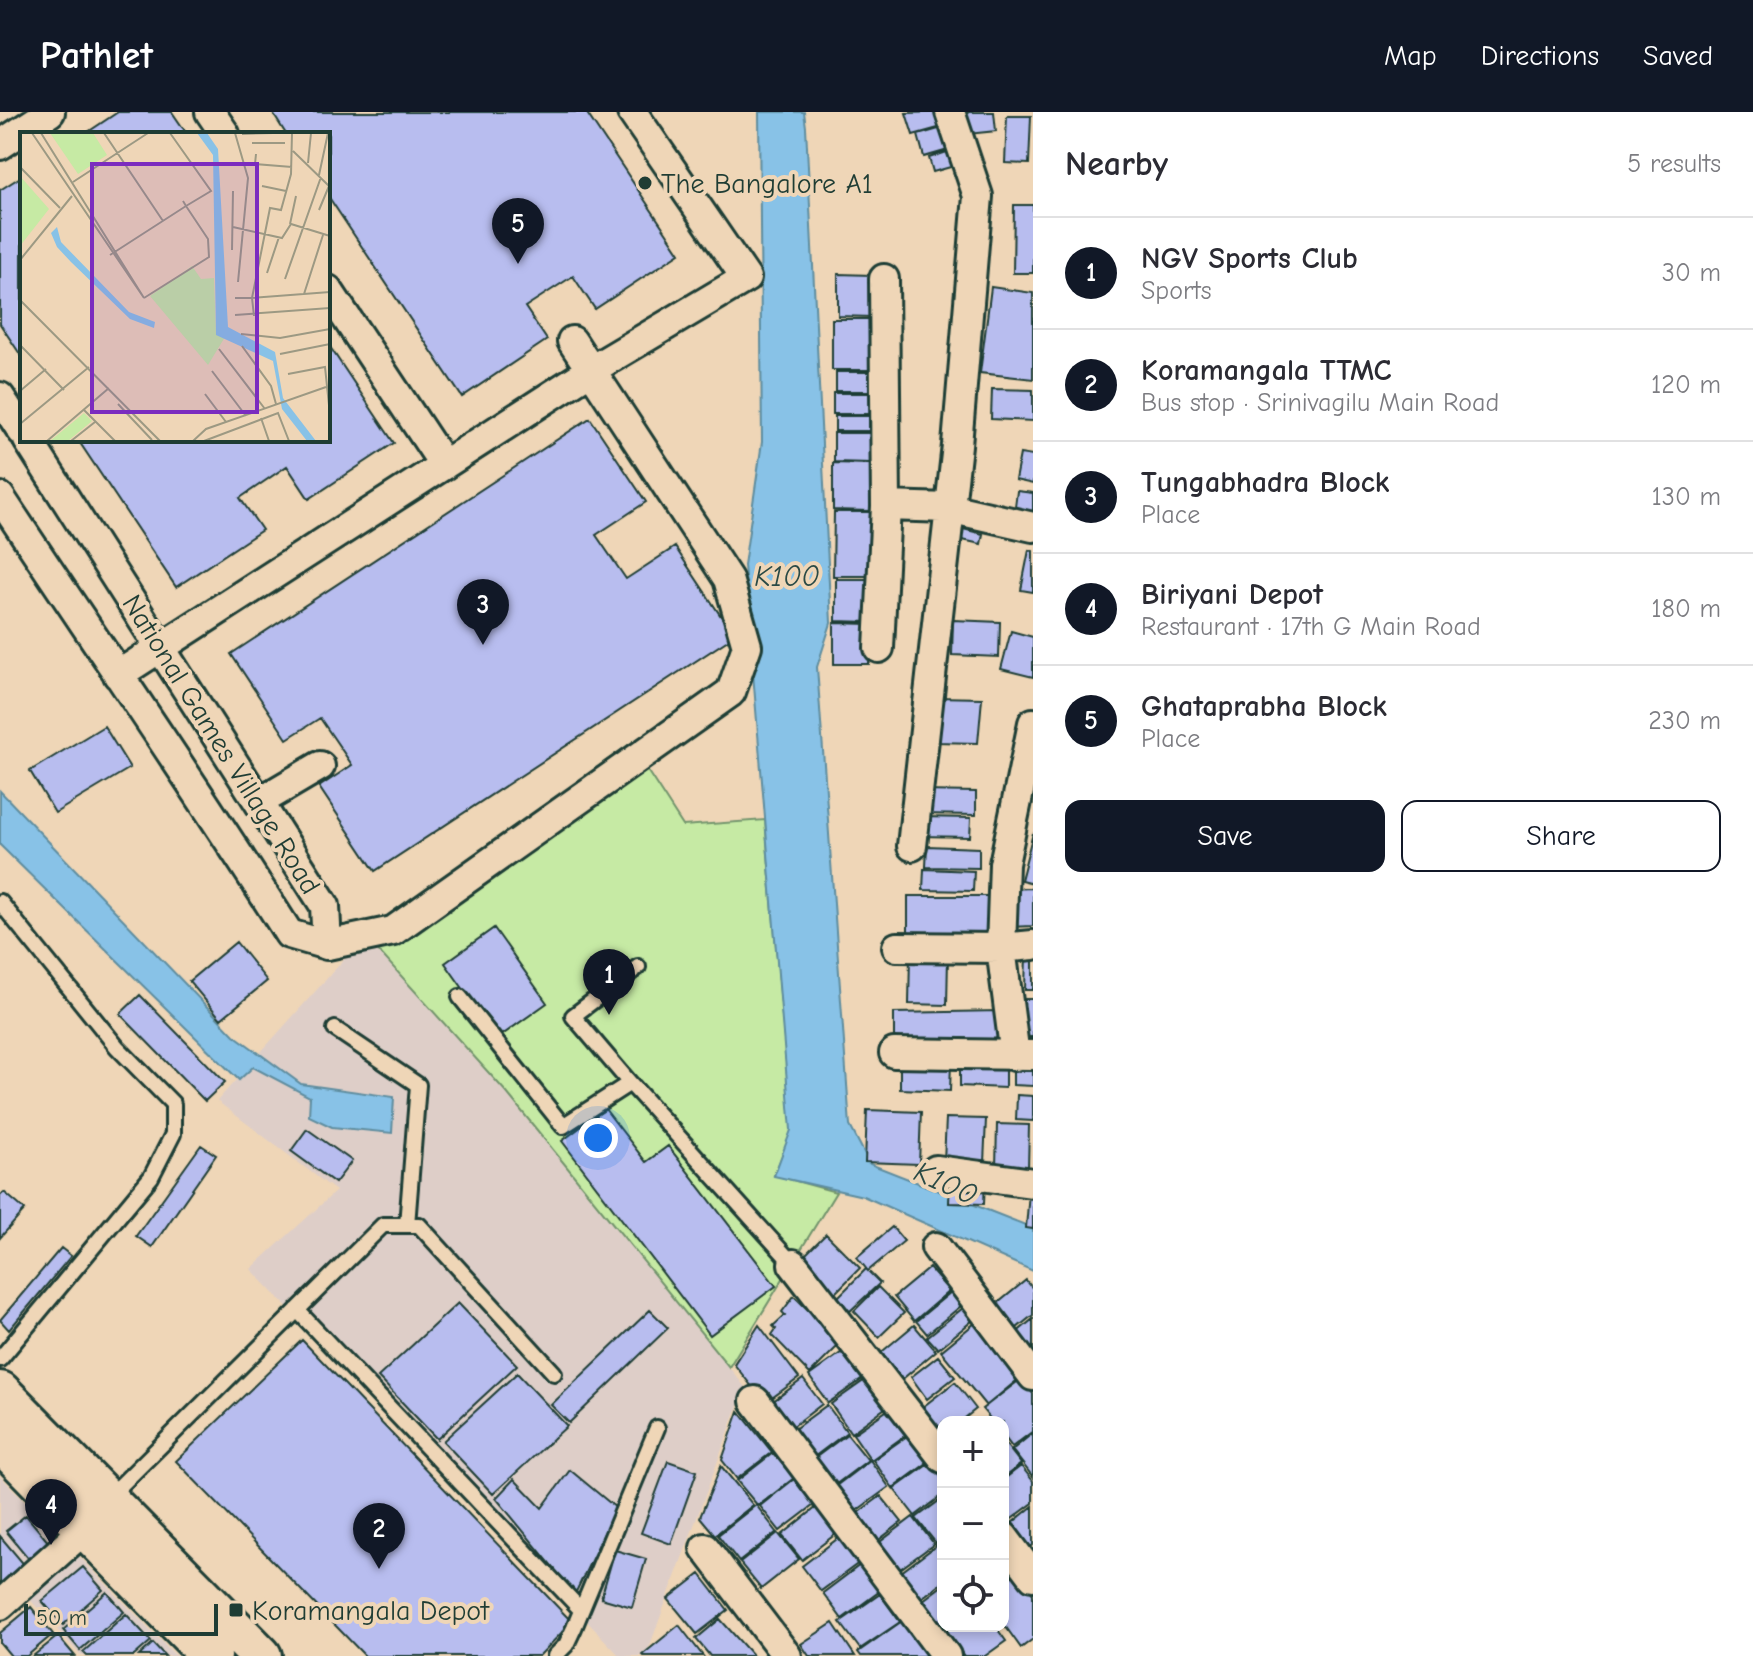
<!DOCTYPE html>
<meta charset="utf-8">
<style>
:root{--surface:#fff;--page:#f2f2f3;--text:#2b2b33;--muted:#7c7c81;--line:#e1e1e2;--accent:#111827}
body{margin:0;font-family:"Comic Neue",sans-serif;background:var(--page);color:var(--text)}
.controls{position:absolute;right:24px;bottom:24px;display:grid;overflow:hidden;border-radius:16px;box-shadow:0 4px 12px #0003}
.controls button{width:72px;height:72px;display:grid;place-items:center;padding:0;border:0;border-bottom:2px solid var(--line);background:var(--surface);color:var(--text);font:40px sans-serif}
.scale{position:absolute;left:24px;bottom:20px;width:194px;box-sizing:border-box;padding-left:8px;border:4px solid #1f3d34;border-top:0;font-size:22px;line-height:28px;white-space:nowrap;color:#1f3d34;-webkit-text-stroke:6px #efd6b7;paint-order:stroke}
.you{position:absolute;left:598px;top:1026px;width:28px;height:28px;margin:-20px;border:6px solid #fff;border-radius:50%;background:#1a73e8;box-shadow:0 0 0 12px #1a73e833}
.badge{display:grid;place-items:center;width:52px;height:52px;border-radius:50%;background:var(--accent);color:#fff;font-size:26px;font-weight:700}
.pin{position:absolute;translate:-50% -66px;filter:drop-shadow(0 2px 4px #0008)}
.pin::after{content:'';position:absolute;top:42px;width:28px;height:24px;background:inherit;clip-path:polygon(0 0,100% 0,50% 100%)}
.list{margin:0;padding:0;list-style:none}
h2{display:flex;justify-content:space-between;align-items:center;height:104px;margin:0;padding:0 32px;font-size:34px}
h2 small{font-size:26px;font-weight:400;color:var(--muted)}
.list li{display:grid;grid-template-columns:52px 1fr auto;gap:24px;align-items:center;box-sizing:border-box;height:112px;padding:0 32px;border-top:2px solid var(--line)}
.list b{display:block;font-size:30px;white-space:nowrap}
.list p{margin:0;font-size:26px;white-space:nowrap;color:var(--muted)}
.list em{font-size:26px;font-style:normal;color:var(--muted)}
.actions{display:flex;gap:16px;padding:24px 32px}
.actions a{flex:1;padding:18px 0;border:2px solid var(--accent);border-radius:16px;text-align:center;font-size:28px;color:var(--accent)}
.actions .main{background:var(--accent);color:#fff}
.icon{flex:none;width:44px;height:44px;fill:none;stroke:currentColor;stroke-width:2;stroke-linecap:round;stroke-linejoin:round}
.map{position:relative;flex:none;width:1033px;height:1544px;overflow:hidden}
header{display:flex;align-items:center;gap:48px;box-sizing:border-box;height:112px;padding:0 40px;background:var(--accent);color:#fff}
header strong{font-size:38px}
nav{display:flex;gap:44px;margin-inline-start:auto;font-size:28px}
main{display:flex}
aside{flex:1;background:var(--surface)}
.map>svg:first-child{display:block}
.built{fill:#decec8}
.green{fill:#c6eaa4;stroke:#72946c;stroke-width:2}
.water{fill:#88c2e7;stroke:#5e8d9f;stroke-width:2}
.building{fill:#b8bdef;stroke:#1f3d34;stroke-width:2}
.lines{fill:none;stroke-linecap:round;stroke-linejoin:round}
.lane-casing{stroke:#1f3d34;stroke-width:20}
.street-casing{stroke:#1f3d34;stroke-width:34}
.secondary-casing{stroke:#1f3d34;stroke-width:46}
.lane{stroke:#efd6b7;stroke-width:14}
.street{stroke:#efd6b7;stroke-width:28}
.secondary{stroke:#efd6b7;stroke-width:40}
.poi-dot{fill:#1f3d34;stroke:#efd6b7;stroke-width:3}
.labels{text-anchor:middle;stroke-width:8;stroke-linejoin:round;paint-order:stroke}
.poi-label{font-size:28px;fill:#1f3d34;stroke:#efd6b7;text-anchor:start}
.street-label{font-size:28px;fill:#1f3d34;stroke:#efd6b7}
.water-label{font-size:30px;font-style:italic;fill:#2a4a46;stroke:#efd6b7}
.inset-road{fill:none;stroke:#9c9983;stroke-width:2}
.view{fill:#7b2cbf;fill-opacity:0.15;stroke:#7b2cbf;stroke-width:4}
.inset-edge{fill:none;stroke:#1f3d34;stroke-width:4}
</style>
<header>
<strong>Pathlet</strong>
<nav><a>Map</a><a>Directions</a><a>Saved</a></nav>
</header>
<main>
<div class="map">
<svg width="1033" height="1544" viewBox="0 0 1033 1544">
<rect width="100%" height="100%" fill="#efd6b7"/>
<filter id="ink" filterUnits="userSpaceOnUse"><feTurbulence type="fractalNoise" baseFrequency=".0125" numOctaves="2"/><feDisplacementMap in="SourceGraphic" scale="16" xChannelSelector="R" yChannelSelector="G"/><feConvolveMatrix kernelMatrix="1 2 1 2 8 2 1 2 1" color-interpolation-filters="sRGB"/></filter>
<g filter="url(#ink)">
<path class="built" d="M365,824L507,981L745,1275L646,1544H620L251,1157L336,1079L217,989Z
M0,1364L68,1432L0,1490Z
M72,1437L176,1544H81L24,1481Z"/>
<path class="green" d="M630,632L683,714L765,708L792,1019L774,1063L836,1080L729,1255L507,981L365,824Z"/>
<path class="water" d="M759,0H804L806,15L831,511L817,555L850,1014L870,1052L1033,1116V1159L863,1084L774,1064L791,1018L744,453L762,330Z
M0,679L234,923L301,972L394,985L392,1021L332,1015L309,1004L310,985L253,955L239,968L0,733Z"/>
<path class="building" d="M118,0H172L187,22H85Z
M272,0H586L680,141L595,197L573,164L525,195L547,228L462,285L328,84V22H286Z
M945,0L949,13L913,23L906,1Z
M967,0H994L996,19L968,22Z
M1007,4H1031L1029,52L1005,51Z
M949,14L955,36L924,45L918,23Z
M956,37L961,52L933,60L929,46Z
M22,64V245L0,212V78Z
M1014,93H1033V161H1013Z
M838,162L872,163V205L838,204Z
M991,175L1033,181V267L980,261Z
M832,207H872V258H832Z
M328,232L394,331L309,387L287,354L240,386L262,418L176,475L78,328H328Z
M836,260H871V279H836Z
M992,277L1033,278V309L991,307Z
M833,281H873V302H833Z
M835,304H869V319H835Z
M590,306L646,390L596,423L626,467L675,435L734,524L375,759L319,675L352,653L320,606L287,627L231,542Z
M834,321H871V351L834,350Z
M1020,342L1033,344V372L1015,368Z
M833,351L870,352V399L833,398Z
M1017,379L1033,381V412L1013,410Z
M834,400H872V464H833Z
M955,415L983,422L981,432L953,426Z
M1029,438L1033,439V480L1021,478Z
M836,467H871V510L836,509Z
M953,508L1000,510L999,545L952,543Z
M834,511L870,512L869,552H834Z
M1011,519L1033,525V565L1001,557Z
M936,585L982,586L978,631L935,630Z
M104,614L130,656L55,701L30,659Z
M921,679L976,680V703L920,702Z
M920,705L971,706L970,725L919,724Z
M1033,721V771L1021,768Z
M927,734L979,736V756L926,755Z
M924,757L974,759L973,779L923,778Z
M1033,776V814L1008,815L1007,777Z
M908,784H992V832H908Z
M494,816L547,891L498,926L445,851Z
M236,830L267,869L221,907L189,869Z
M1026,842H1033V878H1025Z
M910,843L948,845L947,893L909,892Z
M140,883L225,970L205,989L120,902Z
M1018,887H1033V925H1019Z
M1000,899L1001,929L894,931V901Z
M900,948L951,950L950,979L900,977Z
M960,949L1005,950V976L960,974Z
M1013,950H1033V974L1013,973Z
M1017,983L1033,984V1009L1016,1008Z
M605,997L646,1050L668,1034L776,1174L710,1223L562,1029Z
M867,998L921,1000L919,1052L865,1050Z
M946,1006L986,1007L984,1051L944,1049Z
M997,1012L1029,1013L1028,1057L996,1056Z
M307,1017L352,1049L335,1071L291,1039Z
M201,1033L216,1043L152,1135L136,1124Z
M950,1066L985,1067L984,1092L949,1091Z
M4,1080L25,1098L0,1126V1084Z
M1029,1080H1033V1117L1026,1116Z
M892,1115L904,1129L868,1159L857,1145Z
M826,1122L860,1156L831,1185L797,1151Z
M61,1136L71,1144L9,1218L0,1208Z
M929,1156L949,1179L914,1209L894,1185Z
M866,1157L880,1171L849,1200L836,1187Z
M1026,1168L1033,1177V1203L1012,1220L992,1196Z
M878,1175L904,1201L879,1225L854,1199Z
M951,1180L962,1193L927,1222L916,1209Z
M794,1184L841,1231L810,1262L772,1223L776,1217L773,1214L785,1203L782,1200Z
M458,1191L517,1253L437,1327L378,1265Z
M963,1196L973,1208L938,1237L927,1225Z
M650,1198L668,1216L569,1311L551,1293Z
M1033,1207V1244L1015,1222Z
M975,1211L1021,1265L986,1294L941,1239Z
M759,1213L799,1266L765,1291L734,1252Z
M914,1213L936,1239L900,1269L878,1243Z
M302,1228L572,1510L539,1544H365L176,1349Z
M845,1238L864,1266L828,1291L809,1264Z
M938,1244L955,1265L927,1287L911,1265Z
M517,1261L567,1314L493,1382L443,1329Z
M803,1267L822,1292L788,1318L768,1293Z
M1021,1267L1033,1282V1319L1012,1335L1003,1323V1310H993L982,1297Z
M865,1268L885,1296L851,1321L831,1292Z
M955,1270L976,1297L960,1310H943L941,1324L920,1297Z
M827,1293L847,1320L810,1348L789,1321Z
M889,1297L907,1322L871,1348L853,1322Z
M739,1299L772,1340L737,1367L722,1348Z
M1033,1321V1365L1012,1338Z
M847,1322L868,1348L831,1376L811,1349Z
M907,1324L927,1351L893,1376L873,1348Z
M1003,1329L1021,1352L1003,1366Z
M773,1341L794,1366L758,1394L737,1369Z
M870,1348L889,1375L852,1402L832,1377Z
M668,1349L697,1359L671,1432L641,1421Z
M930,1351L943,1368V1383L915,1404L894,1377Z
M721,1354L753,1393L715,1423L700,1405Z
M1021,1354L1033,1369V1391L1009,1409L1003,1402V1368Z
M570,1358L616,1396L575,1482L496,1386L514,1367L542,1396Z
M794,1367L814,1393L780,1419L760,1394Z
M881,1384L902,1410L876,1430L855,1403Z
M943,1386V1425L936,1431L916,1406Z
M756,1393L777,1420L739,1450L718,1423Z
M1033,1394V1433L1031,1435L1012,1411Z
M817,1395L837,1421L802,1448L782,1423Z
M26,1403L54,1437L34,1453L6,1419Z
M913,1405L934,1432L896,1460L876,1433Z
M778,1421L799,1447L761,1477L740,1451Z
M0,1424L27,1456L0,1478Z
M841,1424L860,1450L821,1479L802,1454Z
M937,1433L943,1441V1470L920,1487L900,1461Z
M615,1438L646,1447L632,1495L601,1486Z
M860,1453L880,1479L842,1507L823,1481Z
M83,1455L103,1478L63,1513L42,1489Z
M1017,1460L1033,1482V1527L1021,1536L1003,1511V1471Z
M700,1462L728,1498L697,1522L668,1487Z
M943,1473V1513L942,1514L922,1489Z
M107,1480L124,1500L80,1538L63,1518Z
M880,1482L900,1510L860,1537L840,1510Z
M31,1495L53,1522L27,1544H11L0,1531V1521Z
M126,1502L151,1529L134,1544H87L83,1540Z
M720,1507L753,1544H710L696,1527Z
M905,1507L931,1544H861L858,1540Z
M833,1511L855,1544H809L801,1532Z
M679,1513L703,1544H643L642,1543Z
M953,1514H995L1006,1529L985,1544H964L946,1519Z
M58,1524L75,1544H33Z
M153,1531L165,1544H139Z"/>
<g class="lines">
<g class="lane-casing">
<path id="lane" d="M0,790L117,935L173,992V1022L151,1065L0,1247
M460,885L563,1014L630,971L793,1152
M335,917L418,973L407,1113
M630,971L573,904L638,855
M297,1198L581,1498
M108,1386L383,1113H419L554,1261
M555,1544L566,1533L574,1516L657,1316"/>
</g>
<g class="street-casing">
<path id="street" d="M210,0L225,22
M0,33L50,0
M328,178L444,353
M572,229L591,258L746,166L632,0
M0,285L22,319
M28,328L325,794L327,833
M0,385C96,531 196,674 289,822L327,833L393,819L731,580L747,534L728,467L591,258L118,563
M886,394L949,396L1033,415
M879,536L886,394L884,167
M1033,611L1004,752L1001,836L1033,833
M259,690L320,654
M912,734L957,333L978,84L950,0
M897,835L1001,836L1015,944
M894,941L1033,943
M936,1058L1033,1071
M936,1135L1033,1264
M793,1152L943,1346
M755,1289L946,1544
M1003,1424L1033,1464
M705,1436L787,1544
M0,1493L97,1406"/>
</g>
<g class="secondary-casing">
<path id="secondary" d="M0,1280L261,1544
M0,1329L211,1544"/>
</g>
<use href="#lane" class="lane"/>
<use href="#street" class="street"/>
<use href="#secondary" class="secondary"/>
</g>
</g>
<g class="poi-dot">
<circle cx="645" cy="71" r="8"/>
<rect x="228" y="1490" width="16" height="16" rx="4"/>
</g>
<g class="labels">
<g class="poi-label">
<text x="661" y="81">The Bangalore A1</text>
<text x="252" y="1508">Koramangala Depot</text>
</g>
<g class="street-label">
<text transform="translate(222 632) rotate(58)" y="10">National Games Village Road</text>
</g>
<g class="water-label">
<text x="787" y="474">K100</text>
<text transform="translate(946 1071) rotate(24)" y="10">K100</text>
</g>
</g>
<g transform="translate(20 20)">
<rect width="310" height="310" fill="#efd6b7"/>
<path d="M30,1H73L87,23L58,42ZM0,44L29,77L0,114ZM172,134L181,147L194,146L196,202L205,205L188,233L130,164ZM64,281L72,289L48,309H30Z" fill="#c6eaa4"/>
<path d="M177,1H187L198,17L208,195L255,220L263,266L296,309H287L262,277L253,229L196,203L193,23ZM37,95L41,110L109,180L135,190L134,196L110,187L51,130L37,115L31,101Z" fill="#88c2e7"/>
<path class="inset-road" d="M12,1L124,166M21,1L124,166M84,1L143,89M150,1L191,59L166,74L163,69M215,1L228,46L218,150M272,1L271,42L261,78L250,76L232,166L310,160M222,2L253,1M232,11H265M273,19L310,55M236,22L235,32L272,35M288,31L291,1M0,35L40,76M299,43L308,1M53,50L128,1M242,54L266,59M299,78L309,54M270,92L276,64M213,95L262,106L271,92L310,104M212,118L213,59M90,123L166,74L188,107L189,125L124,166M0,128L52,64M247,141L259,105M265,147L301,45M284,162L303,103M215,166H232L234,184M0,168L140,309M215,183L310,176M221,202L260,206L310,197M0,213L44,258M222,214L251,254L256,272M199,217L245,277M260,222L310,212M192,239L226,284M268,242L305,235L310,283M0,259L26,237M185,262L206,290M98,272L132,308M64,278L95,309M241,286L249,309M0,292L69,235M27,309L89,256M51,309L75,290M173,309L186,297L306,255M184,309L258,281L269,309"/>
<path class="view" d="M72,32H237V280H72Z"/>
<rect width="310" height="310" class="inset-edge"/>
</g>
</svg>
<div class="controls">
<button>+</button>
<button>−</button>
<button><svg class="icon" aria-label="locate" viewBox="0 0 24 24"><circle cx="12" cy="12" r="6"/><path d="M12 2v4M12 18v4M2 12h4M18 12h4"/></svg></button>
</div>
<div class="scale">50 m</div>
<div class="you"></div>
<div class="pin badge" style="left:609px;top:903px">1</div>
<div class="pin badge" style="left:379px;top:1457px">2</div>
<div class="pin badge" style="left:483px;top:533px">3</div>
<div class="pin badge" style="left:51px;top:1433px">4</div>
<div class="pin badge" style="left:518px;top:152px">5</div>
</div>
<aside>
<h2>Nearby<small>5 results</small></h2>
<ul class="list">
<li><span class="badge">1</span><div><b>NGV Sports Club</b><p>Sports</p></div><em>30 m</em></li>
<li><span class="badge">2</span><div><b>Koramangala TTMC</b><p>Bus stop · Srinivagilu Main Road</p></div><em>120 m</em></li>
<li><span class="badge">3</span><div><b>Tungabhadra Block</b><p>Place</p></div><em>130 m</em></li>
<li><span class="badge">4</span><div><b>Biriyani Depot</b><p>Restaurant · 17th G Main Road</p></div><em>180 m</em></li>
<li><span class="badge">5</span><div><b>Ghataprabha Block</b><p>Place</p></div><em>230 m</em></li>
</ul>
<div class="actions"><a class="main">Save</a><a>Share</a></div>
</aside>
</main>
